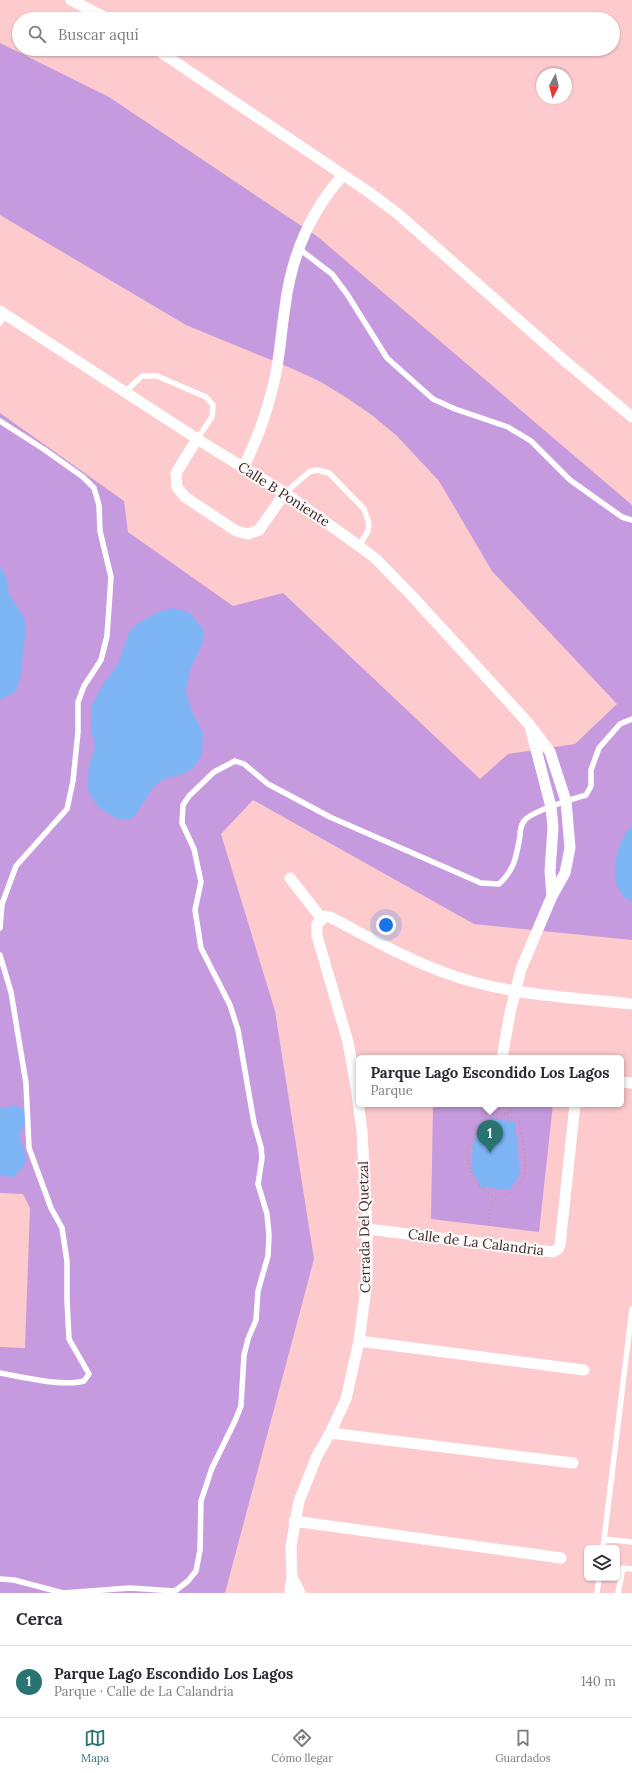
<!DOCTYPE html>
<html lang="es">
<meta charset="utf-8">
<style>
:root{--surface:#fff;--page:#f2f2f3;--text:#2b2b33;--muted:#7c7c81;--line:#e1e1e2;--accent:#297371}
body{margin:0;font-family:Lora,serif;background:var(--page);color:var(--text)}
.controls{position:absolute;right:12px;bottom:12px;display:grid;overflow:hidden;border-radius:6px;box-shadow:0 1px 3px #0004}
.controls button{width:36px;height:36px;display:grid;place-items:center;padding:0;border:0;border-bottom:1px solid var(--line);background:var(--surface);color:var(--text);font:20px sans-serif}
.compass{position:absolute;left:536px;top:68px;width:36px;height:36px;border-radius:50%;background:var(--surface);box-shadow:0 1px 3px #0004;rotate:187deg}
.you{position:absolute;left:386px;top:925px;width:14px;height:14px;margin:-10px;border:3px solid #fff;border-radius:50%;background:#1a73e8;box-shadow:0 0 0 6px #1a73e833}
.badge{display:grid;place-items:center;width:26px;height:26px;border-radius:50%;background:var(--accent);color:#fff;font-size:13px;font-weight:700}
.pin{position:absolute;translate:-50% -33px;filter:drop-shadow(0 1px 2px #0008)}
.pin::after{content:'';position:absolute;top:21px;width:14px;height:12px;background:inherit;clip-path:polygon(0 0,100% 0,50% 100%)}
.popup{position:absolute;left:356px;top:1055px;width:268px;height:52px;box-sizing:border-box;display:grid;place-content:center;border-radius:6px;background:var(--surface);filter:drop-shadow(0 1px 3px #0005);font-size:13px;white-space:nowrap;color:var(--muted)}
.popup b{font-size:15px;color:var(--text)}
.popup::after{content:'';position:absolute;left:50%;top:100%;margin-left:-8px;border:8px solid transparent;border-top-color:var(--surface)}
.list{margin:0;padding:0;list-style:none}
h2{display:flex;justify-content:space-between;align-items:center;height:52px;margin:0;padding:0 16px;font-size:17px}
h2 small{font-size:13px;font-weight:400;color:var(--muted)}
.list li{display:grid;grid-template-columns:26px 1fr auto;gap:12px;align-items:center;box-sizing:border-box;height:72px;padding:0 16px;border-top:1px solid var(--line)}
.list b{display:block;font-size:15px;white-space:nowrap}
.list p{margin:0;font-size:13px;white-space:nowrap;color:var(--muted)}
.list em{font-size:13px;font-style:normal;color:var(--muted)}
.icon{flex:none;width:22px;height:22px;fill:none;stroke:currentColor;stroke-width:2;stroke-linecap:round;stroke-linejoin:round}
.map{position:relative;flex:none;width:632px;height:1593px;overflow:hidden}
.search{position:absolute;background:var(--surface);box-shadow:0 1px 3px #0004;left:12px;right:12px;top:12px;height:44px;display:flex;align-items:center;gap:10px;box-sizing:border-box;padding:0 14px;border-radius:22px;color:var(--muted);font-size:15px}
.sheet{height:124px;background:var(--surface)}
nav{display:flex;justify-content:space-around;align-items:center;box-sizing:border-box;height:56px;border-top:1px solid var(--line);background:var(--surface);font-size:11px;color:var(--muted)}
nav a{display:grid;justify-items:center;gap:2px}
nav .on{color:var(--accent)}
.map>svg:first-child{display:block}
.green{fill:#c69ade}
.water{fill:#7eb5f5}
.lines{fill:none;stroke-linecap:round;stroke-linejoin:round}
.path{stroke:#c3979a;stroke-width:2;stroke-dasharray:1 3;stroke-linecap:butt}
.service{stroke:#fff;stroke-width:5.5}
.minor{stroke:#fff;stroke-width:11}
.labels{text-anchor:middle;stroke-width:4;stroke-linejoin:round;paint-order:stroke}
.street-label{font-size:14px;fill:#46272a;stroke:#fafafa}
</style>
<div class="map">
<svg width="632" height="1593" viewBox="0 0 632 1593">
<rect width="100%" height="100%" fill="#fdcbce"/>
<path class="green" d="M0,43L109,97L318,237L632,505V940L474,924L253,800L221,834L275,1011L314,1259L225,1593H0V1347L25,1348L30,1208L23,1194L0,1193V413L124,501L128,532L233,606L283,593L480,779L508,754L575,744L617,704L492,571L439,481L397,436L373,416L347,398L321,382L293,369L186,325L0,215Z
M433,1104H553L539,1232L431,1219Z"/>
<path class="water" d="M0,567L7,578L9,594L24,617L26,627L20,681L15,692L0,700Z
M172,608L189,612L203,629L204,640L190,670L186,691L192,712L203,733L202,755L196,764L188,772L162,780L154,786L136,814L130,819L119,820L101,809L94,802L87,787L89,766L95,746L91,730L92,705L102,686L118,664L129,632L137,624L156,613Z
M632,825V902C604,890 615,842 632,825Z
M15,1106L21,1107L25,1111V1122L19,1136L25,1153V1164L13,1177L0,1176V1108Z
M492,1118L515,1122L520,1174L510,1190L481,1187L471,1169L473,1141Z"/>
<g class="lines">
<path class="path" d="M504,1114L519,1122C522,1136 527,1155 525,1170C525,1175 521,1183 518,1186C494,1214 463,1177 468,1149C470,1142 482,1128 486,1121L503,1117C506,1111 515,1110 519,1104
M489,1226L490,1210L496,1197"/>
<path class="service" d="M298,248L332,274L347,294L387,358L433,399L455,409L508,427L531,441L570,480L622,517L632,520
M0,323L5,314
M125,392L142,376H157L206,397L213,405L212,417L197,439
M0,421L45,450L83,477L94,488L99,505L100,531L111,577L107,636L101,660L84,686L78,702V732L73,781L67,809L16,866L2,904L0,928
M285,493L309,472L317,470L329,473L364,509L369,524L368,531L359,546
M0,955L11,992L26,1083L29,1148L51,1208L62,1228L67,1261V1300L69,1339L89,1374L84,1381C63,1387 22,1377 0,1373
M604,1539L632,1542
M603,1548L632,1309
M0,1579L14,1580L63,1593L130,1588L175,1591L188,1581L196,1571L200,1550L201,1501L212,1468L235,1421L241,1406L244,1355L248,1339L256,1320L258,1291L268,1256L269,1235L267,1214L258,1184L262,1158L261,1147L254,1123L238,1030L230,1005L201,948L195,910L201,882L194,849L182,823L183,805L189,796L214,772L235,761L244,764L268,784L330,817L481,883L499,884C515,869 516,857 520,836C520,832 521,825 524,821C531,811 573,799 586,795L591,786V770L599,748L620,724L632,719
M597,1593L599,1578
M618,1593L623,1568L632,1569"/>
<path class="minor" d="M71,0L108,19
M156,49L370,193L398,214L565,361L632,417
M0,311L213,449L285,493L359,546L376,559L413,597L529,724L550,752L566,801L570,848L565,873L552,896L521,969L510,1013L502,1058
M197,439L176,473L177,487L185,497L236,531L248,534L259,530L285,493
M243,468C257,441 267,412 274,382C280,357 281,332 285,307C291,258 310,212 343,175
M531,730L551,807L553,827L550,871L552,896
M290,878L322,919
M621,1082L632,1083
M367,1229L553,1252L558,1249L560,1245L575,1104
M359,1341L584,1370
M330,1433L573,1463
M294,1521L561,1558
M292,1577L300,1593
M290,1593L292,1577L291,1546L299,1501L317,1456L330,1433L346,1399L359,1341L367,1280V1229L362,1131L356,1087L348,1042L317,936V924L326,916L330,917C367,936 404,958 443,972C502,995 569,997 632,1004"/>
</g>
<g class="labels">
<g class="street-label">
<text transform="translate(284 494) rotate(33)" y="5">Calle B Poniente</text>
<text transform="translate(364 1227) rotate(-91)" y="5">Cerrada Del Quetzal</text>
<text transform="translate(476 1242) rotate(7)" y="5">Calle de La Calandria</text>
</g>
</g>
</svg>
<div class="controls">
<button><svg class="icon" aria-label="layers" viewBox="0 0 24 24"><path d="M12 4l9 5-9 5-9-5zM3 14l9 5 9-5"/></svg></button>
</div>
<svg class="compass" viewBox="-18 -18 36 36"><path d="M0-13l5 13h-10z" fill="#e53935"/><path d="M0 13l5-13h-10z" fill="#7c7c81"/></svg>
<div class="you"></div>
<div class="pin badge" style="left:490px;top:1153px">1</div>
<div class="popup"><b>Parque Lago Escondido Los Lagos</b>Parque</div>
<div class="search"><svg class="icon" aria-label="search" viewBox="0 0 24 24"><circle cx="10" cy="10" r="6"/><path d="M15 15l6 6"/></svg>Buscar aquí</div>
</div>
<section class="sheet">
<h2>Cerca<small></small></h2>
<ul class="list">
<li><span class="badge">1</span><div><b>Parque Lago Escondido Los Lagos</b><p>Parque · Calle de La Calandria</p></div><em>140 m</em></li>
</ul>
</section>
<nav>
<a class="on"><svg class="icon" aria-label="map" viewBox="0 0 24 24"><path d="M3 6l6-2 6 2 6-2v14l-6 2-6-2-6 2zM9 4v14M15 6v14"/></svg>Mapa</a>
<a><svg class="icon" aria-label="directions" viewBox="0 0 24 24"><path d="M12 3l9 9-9 9-9-9zM9 14v-3h6M13 9l2 2-2 2"/></svg>Cómo llegar</a>
<a><svg class="icon" aria-label="saved" viewBox="0 0 24 24"><path d="M7 4h10v16l-5-4-5 4z"/></svg>Guardados</a>
</nav>
